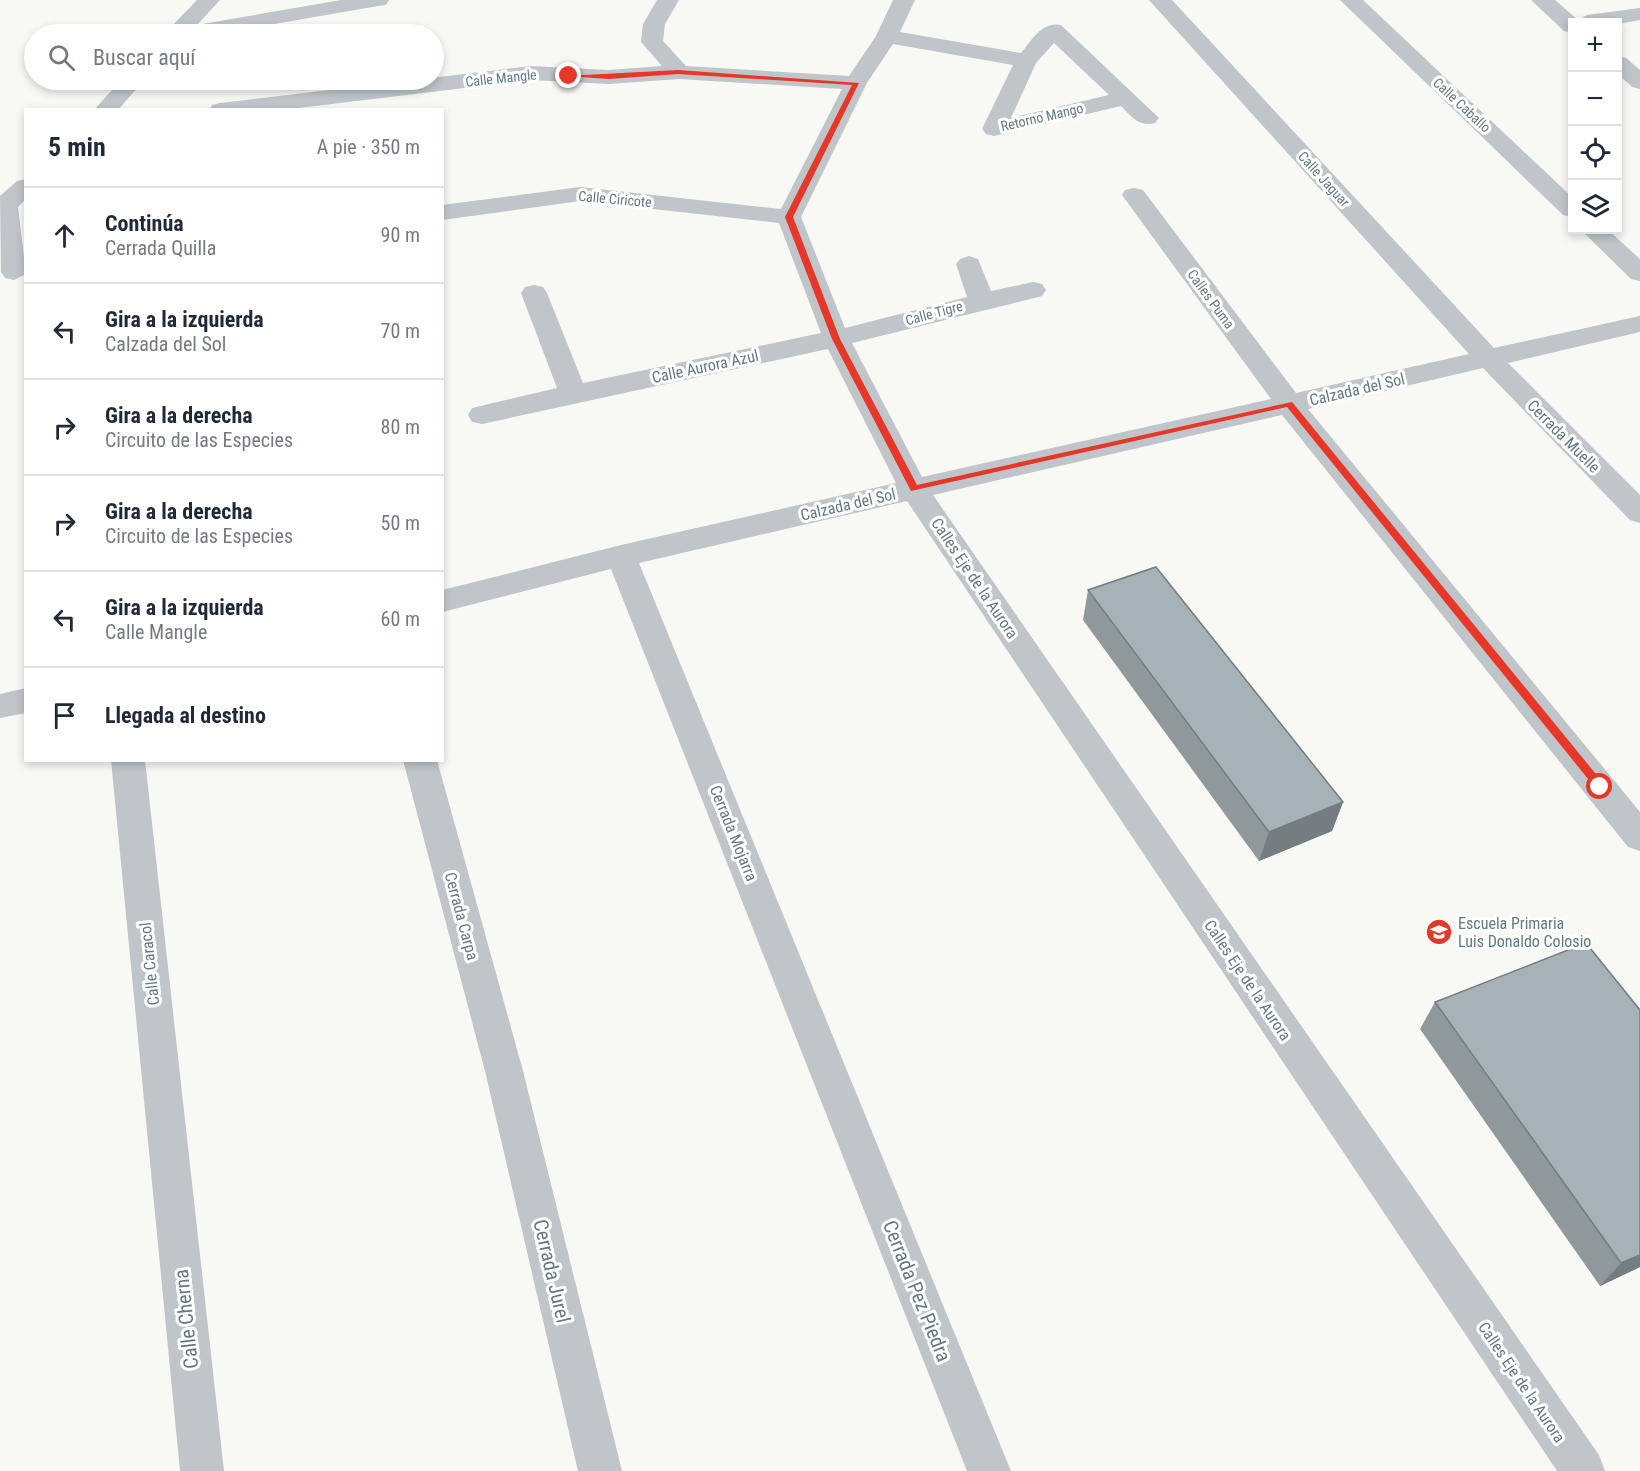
<!DOCTYPE html>
<html lang="es">
<meta charset="utf-8">
<style>
:root{--surface:#fff;--page:#f6f6f7;--text:#1f2937;--muted:#747a83;--line:#e0e1e3}
body{margin:0;font-family:"Roboto Condensed",sans-serif;background:var(--page);color:var(--text)}
.controls{position:absolute;right:18px;top:18px;display:grid;overflow:hidden;border-radius:0px;box-shadow:0 3px 9px #0003}
.controls button{width:54px;height:54px;display:grid;place-items:center;padding:0;border:0;border-bottom:2px solid var(--line);background:var(--surface);color:var(--text);font:30px sans-serif}
.stop{position:absolute;width:18px;height:18px;margin:-14px;border:4px solid #e63728;border-radius:50%;background:#fff}
.stop.end{background:#e63728;border-color:#fff;box-shadow:0 2px 6px #0008}
.list{margin:0;padding:0;list-style:none}
h2{display:flex;justify-content:space-between;align-items:center;height:78px;margin:0;padding:0 24px;font-size:26px}
h2 small{font-size:20px;font-weight:400;color:var(--muted)}
.list li{display:grid;grid-template-columns:39px 1fr auto;gap:18px;align-items:center;box-sizing:border-box;height:96px;padding:0 24px;border-top:2px solid var(--line)}
.list b{display:block;font-size:22px;white-space:nowrap}
.list p{margin:0;font-size:20px;white-space:nowrap;color:var(--muted)}
.list em{font-size:20px;font-style:normal;color:var(--muted)}
.icon{flex:none;width:33px;height:33px;fill:none;stroke:currentColor;stroke-width:2;stroke-linecap:round;stroke-linejoin:round}
.map{position:relative;flex:none;width:1640px;height:1471px;overflow:hidden}
.search{position:absolute;background:var(--surface);box-shadow:0 3px 9px #0003;left:24px;top:24px;width:420px;height:66px;display:flex;align-items:center;gap:15px;box-sizing:border-box;padding:0 21px;border-radius:33px;color:var(--muted);font-size:22px}
.panel{position:absolute;background:var(--surface);box-shadow:0 3px 9px #0003;left:24px;top:108px;width:420px;height:654px;border-radius:0px}
.map>svg:first-child{display:block}
.lines{fill:none;stroke-linecap:round;stroke-linejoin:round}
.minor{fill:#bfc5c8;fill-rule:evenodd}
.wall{fill:#8f999c}
.shaded-wall{fill:#747d7f}
.building{fill:#a6b2b5;stroke:#747d7f;stroke-width:1.5}
.route{fill:#e63728}
.labels{text-anchor:middle;stroke-width:6;stroke-linejoin:round;paint-order:stroke}
.far-street-label{font-size:14px;fill:#637981;stroke:#fff}
.street-label{font-size:16px;fill:#637981;stroke:#fff}
.poi-label{font-size:16px;fill:#637981;stroke:#fff;text-anchor:start}
.near-street-label{font-size:20px;fill:#637981;stroke:#fff}
</style>
<div class="map">
<svg width="1640" height="1471" viewBox="0 0 1640 1471">
<rect width="100%" height="100%" fill="#f8f8f5"/>
<g class="lines">
<path class="minor" d="M197,0H220L197,25L341,0H389L386,5L378,6L216,34H164Z
M657,0H679L665,24L663,41L686,66L849,76L876,36L893,0H915L900,32L1021,53C1032,40 1042,21 1061,25L1159,118L1155,123C1139,127 1132,117 1121,106L994,136L986,134L982,129L1013,65L893,44L867,83L801,217L845,328L967,297L956,264L960,259L969,256L978,259L991,291L1033,282L1042,284L1046,290L1042,296L852,343L922,477L1271,399L1122,195L1125,190L1134,188L1143,190L1296,393L1469,354L1149,0H1172L1494,348L1640,316V332L1508,363L1640,495V523L1630,520L1483,368L1308,409L1640,812V851L1628,847L1282,415L933,495L1599,1455L1605,1471H1557L907,501L639,563L1011,1471H967L611,569L442,612V590L621,545L896,483L828,349L482,424L472,422L468,415L472,408L557,388L521,293L525,287L534,285L543,287L547,293L583,383L821,333L779,223L580,201L442,220V205L580,187L781,209L842,89L679,79L609,84L531,80L282,110H209L212,105L220,103L531,66L609,70L662,66L641,42L643,24ZM1054,43L1109,95L1011,118L1036,63Z
M1340,0H1363L1572,197V217L1563,215Z
M1531,0H1555L1578,20L1587,15L1640,8V20L1618,24L1572,22V33L1564,31Z
M1618,56L1626,58L1640,70V89L1632,87L1618,74Z
M121,80H144L118,110H94Z
M26,179V199L18,207L26,274L14,280L5,278L1,272L0,196L17,181Z
M1581,230H1608L1640,259V281L1631,279Z
M26,688V713L0,718V694Z
M111,760H145L224,1471H180Z
M403,760H437L523,1071L622,1471H578L485,1071Z"/>
</g>
<path class="wall" d="M1088,590L1343,802L1332,831L1259,861L1083,620Z
M1435,1002L1640,1267L1600,1286L1420,1029Z"/>
<path class="shaded-wall" d="M1343,802L1332,831L1259,861L1269,832Z
M1640,1255V1267L1600,1286L1621,1263Z"/>
<path class="building" d="M1156,567L1343,802L1269,832L1088,590Z
M1586,943L1640,1010V1255L1621,1263L1435,1002Z"/>
<path class="route" d="M678,70L859,83L793,217L840,339L917,485L1292,402L1604,784V790H1597L1287,407L911,491L832,339L785,217L852,85L678,74L609,79L566,76Z"/>
<defs>
<g id="school-disc" transform="scale(1.35)"><circle r="9.5" fill="#e63728" stroke="#fff"/><path d="M0-5L7-2L0 1L-7-2ZM-4 1L0 2.5L4 1V4Q0 6-4 4Z" fill="#fff"/></g>
</defs>
<g fill-rule="evenodd">
<use href="#school-disc" x="1439" y="932"/>
</g>
<g class="labels">
<g class="far-street-label">
<text transform="translate(501 78) rotate(-6)" y="5">Calle Mangle</text>
<text transform="translate(1462 105) rotate(43)" y="5">Calle Caballo</text>
<text transform="translate(1042 117) rotate(-13)" y="5">Retorno Mango</text>
<text transform="translate(1324 179) rotate(48)" y="5">Calle Jaguar</text>
<text transform="translate(615 199) rotate(5)" y="5">Calle Ciricote</text>
<text transform="translate(1211 299) rotate(54)" y="5">Calles Puma</text>
<text transform="translate(934 313) rotate(-15)" y="5">Calle Tigre</text>
</g>
<g class="street-label">
<text transform="translate(705 366) rotate(-12)" y="6">Calle Aurora Azul</text>
<text transform="translate(1357 389) rotate(-13)" y="6">Calzada del Sol</text>
<text transform="translate(1564 436) rotate(45)" y="6">Cerrada Muelle</text>
<text transform="translate(848 504) rotate(-13)" y="6">Calzada del Sol</text>
<text transform="translate(975 578) rotate(56)" y="6">Calles Eje de la Aurora</text>
<text transform="translate(734 833) rotate(68)" y="6">Cerrada Mojarra</text>
<text transform="translate(462 916) rotate(75)" y="6">Cerrada Carpa</text>
<text transform="translate(149 964) rotate(-96)" y="6">Calle Caracol</text>
<text transform="translate(1248 980) rotate(56)" y="6">Calles Eje de la Aurora</text>
<text transform="translate(1522 1382) rotate(56)" y="6">Calles Eje de la Aurora</text>
</g>
<g class="poi-label">
<text x="1458" y="929">Escuela Primaria<tspan x="1458" dy="18">Luis Donaldo Colosio</tspan></text>
</g>
<g class="near-street-label">
<text transform="translate(552 1271) rotate(77)" y="7">Cerrada Jurel</text>
<text transform="translate(917 1291) rotate(68)" y="7">Cerrada Pez Piedra</text>
<text transform="translate(186 1319) rotate(-96)" y="7">Calle Cherna</text>
</g>
</g>
</svg>
<div class="controls">
<button>+</button>
<button>−</button>
<button><svg class="icon" aria-label="locate" viewBox="0 0 24 24"><circle cx="12" cy="12" r="6"/><path d="M12 2v4M12 18v4M2 12h4M18 12h4"/></svg></button>
<button><svg class="icon" aria-label="layers" viewBox="0 0 24 24"><path d="M12 4l9 5-9 5-9-5zM3 14l9 5 9-5"/></svg></button>
</div>
<div class="stop" style="left:1600px;top:787px"></div>
<div class="stop end" style="left:569px;top:76px"></div>
<div class="search"><svg class="icon" aria-label="search" viewBox="0 0 24 24"><circle cx="10" cy="10" r="6"/><path d="M15 15l6 6"/></svg>Buscar aquí</div>
<section class="panel">
<h2>5 min<small>A pie · 350 m</small></h2>
<ul class="list">
<li><svg class="icon" aria-label="ahead" viewBox="0 0 24 24"><path d="M12 20V5M6 11l6-6 6 6"/></svg><div><b>Continúa</b><p>Cerrada Quilla</p></div><em>90 m</em></li>
<li><svg class="icon" aria-label="left" viewBox="0 0 24 24"><path d="M17 20v-9H6M10 6l-5 5 5 5"/></svg><div><b>Gira a la izquierda</b><p>Calzada del Sol</p></div><em>70 m</em></li>
<li><svg class="icon" aria-label="right" viewBox="0 0 24 24"><path d="M7 20v-9h11M14 6l5 5-5 5"/></svg><div><b>Gira a la derecha</b><p>Circuito de las Especies</p></div><em>80 m</em></li>
<li><svg class="icon" aria-label="right" viewBox="0 0 24 24"><path d="M7 20v-9h11M14 6l5 5-5 5"/></svg><div><b>Gira a la derecha</b><p>Circuito de las Especies</p></div><em>50 m</em></li>
<li><svg class="icon" aria-label="left" viewBox="0 0 24 24"><path d="M17 20v-9H6M10 6l-5 5 5 5"/></svg><div><b>Gira a la izquierda</b><p>Calle Mangle</p></div><em>60 m</em></li>
<li><svg class="icon" aria-label="arrive" viewBox="0 0 24 24"><path d="M6 21V4h12l-3 4 3 4H6"/></svg><div><b>Llegada al destino</b></div></li>
</ul>
</section>
</div>
